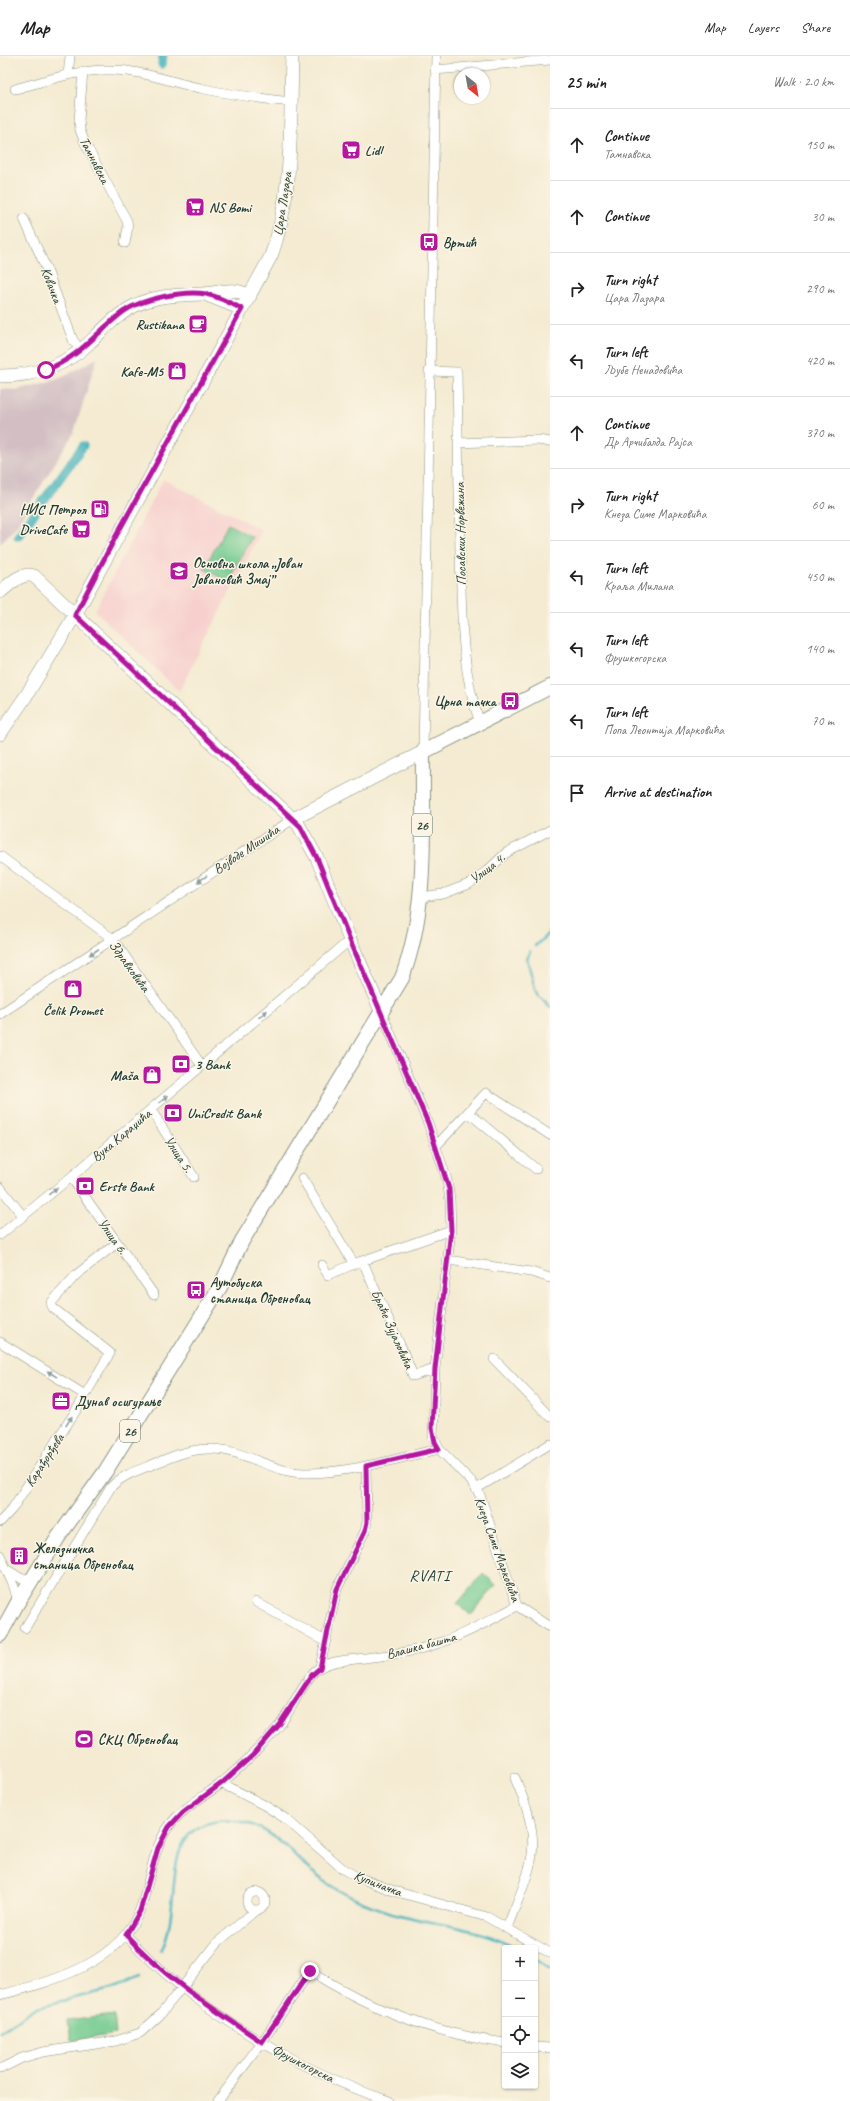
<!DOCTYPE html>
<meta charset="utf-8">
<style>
:root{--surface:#fff;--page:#f2f2f2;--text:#222;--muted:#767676;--line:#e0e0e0}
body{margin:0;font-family:Caveat,sans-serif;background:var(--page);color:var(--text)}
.controls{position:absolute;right:12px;bottom:12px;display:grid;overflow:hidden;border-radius:4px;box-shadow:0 1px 3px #0004}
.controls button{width:36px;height:36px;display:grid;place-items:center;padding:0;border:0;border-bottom:1px solid var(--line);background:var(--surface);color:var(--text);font:20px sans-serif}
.compass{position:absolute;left:454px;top:12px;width:36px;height:36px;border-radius:50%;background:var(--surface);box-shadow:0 1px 3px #0004;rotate:149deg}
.stop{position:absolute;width:12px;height:12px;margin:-9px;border:3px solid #b5179e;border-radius:50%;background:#fff}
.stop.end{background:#b5179e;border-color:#fff;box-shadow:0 1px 4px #0008}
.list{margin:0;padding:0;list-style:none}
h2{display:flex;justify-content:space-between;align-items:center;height:52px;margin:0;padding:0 16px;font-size:17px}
h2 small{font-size:13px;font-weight:400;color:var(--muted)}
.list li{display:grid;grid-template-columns:26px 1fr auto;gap:12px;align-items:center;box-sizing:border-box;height:72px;padding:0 16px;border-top:1px solid var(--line)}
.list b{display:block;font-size:15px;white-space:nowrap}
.list p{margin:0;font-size:13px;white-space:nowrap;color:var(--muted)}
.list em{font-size:13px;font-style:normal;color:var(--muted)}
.icon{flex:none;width:22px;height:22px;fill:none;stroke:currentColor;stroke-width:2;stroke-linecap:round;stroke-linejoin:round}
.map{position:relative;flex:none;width:550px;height:2045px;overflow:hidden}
header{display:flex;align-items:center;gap:24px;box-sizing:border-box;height:56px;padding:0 20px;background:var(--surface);border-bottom:1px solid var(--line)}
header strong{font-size:19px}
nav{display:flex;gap:22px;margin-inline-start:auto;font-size:14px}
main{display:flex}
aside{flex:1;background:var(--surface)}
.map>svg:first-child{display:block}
.built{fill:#f7d0cd}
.industrial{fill:#d2bec3}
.green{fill:#73cb91;stroke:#498462}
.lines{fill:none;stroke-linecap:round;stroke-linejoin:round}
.stream{stroke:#44b3bd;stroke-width:2.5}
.canal{stroke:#44b3bd;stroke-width:9}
.street-casing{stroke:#8a9483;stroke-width:10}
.secondary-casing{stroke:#8a9483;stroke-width:14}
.primary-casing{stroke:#8a9483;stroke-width:16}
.street{stroke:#fff;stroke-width:9}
.secondary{stroke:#fff;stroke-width:13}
.primary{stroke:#fff;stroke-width:14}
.oneway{fill:#8f9e9a}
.route{stroke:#b5179e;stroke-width:5}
.labels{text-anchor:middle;stroke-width:3;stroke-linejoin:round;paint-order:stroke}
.shield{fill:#fcf5e5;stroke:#617469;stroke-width:1}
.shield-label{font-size:13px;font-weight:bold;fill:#1f3d34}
.poi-label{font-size:14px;font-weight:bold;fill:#1f3d34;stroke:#fcf5e5;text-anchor:start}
.street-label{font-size:14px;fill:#1f3d34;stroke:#fcf5e5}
.quarter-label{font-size:16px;letter-spacing:1px;fill:#1f3d34;stroke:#fcf5e5}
</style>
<header>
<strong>Map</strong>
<nav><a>Map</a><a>Layers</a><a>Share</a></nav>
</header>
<main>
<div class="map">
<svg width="550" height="2045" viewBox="0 0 550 2045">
<rect width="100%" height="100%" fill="#fcf5e5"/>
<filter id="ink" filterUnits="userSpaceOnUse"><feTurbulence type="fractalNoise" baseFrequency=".025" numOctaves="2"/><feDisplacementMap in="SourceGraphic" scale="8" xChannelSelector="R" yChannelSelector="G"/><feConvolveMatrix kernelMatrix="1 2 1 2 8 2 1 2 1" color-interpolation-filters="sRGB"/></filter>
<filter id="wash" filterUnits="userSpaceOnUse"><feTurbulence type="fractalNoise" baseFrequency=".012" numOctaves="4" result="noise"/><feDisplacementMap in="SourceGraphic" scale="16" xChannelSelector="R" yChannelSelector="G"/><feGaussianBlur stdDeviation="0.9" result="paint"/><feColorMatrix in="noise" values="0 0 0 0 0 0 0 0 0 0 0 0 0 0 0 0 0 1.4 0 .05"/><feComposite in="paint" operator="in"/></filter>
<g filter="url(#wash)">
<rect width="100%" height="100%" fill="#f4ebd2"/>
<path class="built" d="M163,423L262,474L179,635L95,555Z"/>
<path class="industrial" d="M97,302L74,376L15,472L0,488V333L16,334L48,326L63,321Z"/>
<path class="green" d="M228,468L252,481L228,525L204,513Z
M483,1517L496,1529L471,1559L457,1548Z
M114,1959L116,1978L71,1985L68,1965Z"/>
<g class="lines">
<path class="stream" d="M535,890L550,876
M530,895L527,903L536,936L550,951
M161,1894C179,1862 167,1804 188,1780C201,1764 228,1762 247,1767C284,1778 303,1815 336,1833C360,1847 385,1856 412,1862C447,1870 484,1874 517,1892
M535,1903L550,1914
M0,1975L37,1951L116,1932L139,1921"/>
<path class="canal" d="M162,8L163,0
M18,480L83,390"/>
</g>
</g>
<g filter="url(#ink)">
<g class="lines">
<g class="street-casing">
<path id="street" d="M435,14L550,4
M83,16L79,64L80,74L85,87L127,165L128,171L125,187
M68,19L70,0
M15,33C46,25 78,13 111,14C142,14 170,26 200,32C230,39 260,42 290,46
M24,163L47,214L73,284L81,295
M429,315L457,316C458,376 459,435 460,495C462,553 460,612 480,667
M458,387L538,384L550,386
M423,696L436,0
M0,800L113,883L202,1010
M421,841L443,838L469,828L487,815L506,797L550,774
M382,957L428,1067L447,1124L450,1144L451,1174L435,1313L433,1380L439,1393L471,1425L480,1439L517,1550L550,1571
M0,958L293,763
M151,1054L194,1121
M468,1056L536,1113
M436,1090L486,1037L550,1079
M71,1121L154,1239
M302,1122L354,1208
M0,1131L23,1160
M0,1179L71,1121L350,884
M448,1204L531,1216L550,1222
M363,1205C378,1244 398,1280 413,1320L435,1313
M322,1209L328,1219L359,1206L451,1174
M0,1286L85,1339
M494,1303L550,1361
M476,1433L550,1388
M0,1466L12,1453L77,1353L110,1297L53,1252L51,1247L76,1219L117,1187
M0,1499L14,1531L18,1546
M6,1513L22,1523L32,1522
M256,1546L325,1585
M25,1572L111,1431C122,1419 139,1414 154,1408C171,1401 189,1393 209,1393C243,1392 271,1417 305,1417C350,1417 395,1403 439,1393
M320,1611L337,1533L365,1475L367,1466L366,1410
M221,1727L264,1749L286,1763L343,1813L355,1820L394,1835L487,1861L550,1897
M247 1845a9 9 0 1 1 18 0a9 9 0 1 1-18 0Z
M507,1872C515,1850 526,1828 531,1805C537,1777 526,1748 515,1722
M126,1879C191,1951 297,2014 389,2045
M0,1939C51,1926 122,1907 141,1851C150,1825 152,1796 167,1773C181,1752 204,1741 223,1726C243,1709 262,1690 279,1670C291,1655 302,1627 315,1615C328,1604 349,1604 365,1602C389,1599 415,1596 439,1587C467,1578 492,1563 517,1550
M535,1991L550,1992
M0,2013L22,2002L43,1996L116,1985L140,1977L160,1959L218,1886L256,1854
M218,2045L262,1986L310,1915C370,1953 435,1978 505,1987"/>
</g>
<g class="secondary-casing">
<path id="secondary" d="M207,239L242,253
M0,320C34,320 64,311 89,287C103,274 116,259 134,250C155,239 179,239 202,238C222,237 230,230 250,240
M0,536C9,529 22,515 34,520L298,768L317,802L350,884L382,957
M0,678L26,640L75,559L271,200C294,137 290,66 292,0
M293,763L423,696"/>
</g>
<g class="primary-casing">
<path id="primary" d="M0,1579L18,1546L59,1480L105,1416L220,1231L242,1185L402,922C429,850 422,772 423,696L550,631"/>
</g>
<use href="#street" class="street"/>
<use href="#secondary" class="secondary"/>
<use href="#primary" class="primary"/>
</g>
<defs><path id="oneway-solid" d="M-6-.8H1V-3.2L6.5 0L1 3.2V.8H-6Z"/></defs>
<g class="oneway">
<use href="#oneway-solid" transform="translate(202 823) rotate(146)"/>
<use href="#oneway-solid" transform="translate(94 896) rotate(147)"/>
<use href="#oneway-solid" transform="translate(263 958) rotate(-41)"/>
<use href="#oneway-solid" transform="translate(164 1043) rotate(-41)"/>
<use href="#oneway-solid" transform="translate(53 1135) rotate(-39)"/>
<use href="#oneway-solid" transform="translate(52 1318) rotate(-148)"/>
<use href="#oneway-solid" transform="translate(69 1365) rotate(-57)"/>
</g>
</g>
<g class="lines" filter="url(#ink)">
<path class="route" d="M46,314C83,299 94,278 123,256C141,243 184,234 206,238C219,241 231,247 242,253L116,480L75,559L300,770L317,802L350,884L428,1067L449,1133L451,1174L435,1313L432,1372L435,1386L439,1393L366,1410L367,1466L365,1475L337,1533L320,1612L312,1619L279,1669L253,1699L222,1727L183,1756L169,1771L158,1792L140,1855L126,1879C167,1924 212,1952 262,1986L310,1915"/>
</g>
<defs>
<g id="supermarket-square" transform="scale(1)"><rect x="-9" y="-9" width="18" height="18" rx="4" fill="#b5179e" stroke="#fcf5e5"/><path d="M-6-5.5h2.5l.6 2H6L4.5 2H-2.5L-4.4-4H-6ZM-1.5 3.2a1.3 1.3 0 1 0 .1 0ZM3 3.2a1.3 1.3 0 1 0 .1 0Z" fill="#fff"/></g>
<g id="bus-square" transform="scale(1)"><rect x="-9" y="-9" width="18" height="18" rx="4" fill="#b5179e" stroke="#fcf5e5"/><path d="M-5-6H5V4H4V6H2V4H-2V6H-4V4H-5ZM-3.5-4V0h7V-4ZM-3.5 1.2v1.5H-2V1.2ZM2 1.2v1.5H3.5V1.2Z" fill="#fff"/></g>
<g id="cafe-square" transform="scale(1)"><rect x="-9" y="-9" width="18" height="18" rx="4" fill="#b5179e" stroke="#fcf5e5"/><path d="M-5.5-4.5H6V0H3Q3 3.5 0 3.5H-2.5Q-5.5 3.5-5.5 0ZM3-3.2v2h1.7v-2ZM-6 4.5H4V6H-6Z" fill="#fff"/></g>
<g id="shop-square" transform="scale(1)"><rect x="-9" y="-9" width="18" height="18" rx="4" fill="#b5179e" stroke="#fcf5e5"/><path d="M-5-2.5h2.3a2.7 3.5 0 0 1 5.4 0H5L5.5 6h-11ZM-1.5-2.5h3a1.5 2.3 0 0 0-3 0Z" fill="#fff"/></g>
<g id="fuel-square" transform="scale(1)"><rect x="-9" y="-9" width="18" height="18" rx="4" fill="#b5179e" stroke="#fcf5e5"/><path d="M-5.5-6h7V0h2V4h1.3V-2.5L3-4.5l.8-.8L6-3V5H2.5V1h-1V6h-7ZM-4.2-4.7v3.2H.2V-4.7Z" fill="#fff"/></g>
<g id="school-square" transform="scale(1)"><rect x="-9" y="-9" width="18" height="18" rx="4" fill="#b5179e" stroke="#fcf5e5"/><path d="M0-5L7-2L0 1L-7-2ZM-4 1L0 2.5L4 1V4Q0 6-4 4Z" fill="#fff"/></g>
<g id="bank-square" transform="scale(1)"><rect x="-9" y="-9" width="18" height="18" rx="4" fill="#b5179e" stroke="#fcf5e5"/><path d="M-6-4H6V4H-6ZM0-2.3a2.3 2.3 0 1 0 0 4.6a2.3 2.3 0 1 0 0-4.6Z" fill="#fff"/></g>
<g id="office-square" transform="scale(1)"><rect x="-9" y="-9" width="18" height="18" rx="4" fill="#b5179e" stroke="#fcf5e5"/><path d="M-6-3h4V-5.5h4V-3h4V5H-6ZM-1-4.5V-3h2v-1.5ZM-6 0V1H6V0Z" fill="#fff"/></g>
<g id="building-square" transform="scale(1)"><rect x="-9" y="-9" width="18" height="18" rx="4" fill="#b5179e" stroke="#fcf5e5"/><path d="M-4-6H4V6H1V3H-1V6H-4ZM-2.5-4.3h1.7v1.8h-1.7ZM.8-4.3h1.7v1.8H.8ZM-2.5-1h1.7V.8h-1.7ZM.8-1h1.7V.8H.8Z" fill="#fff"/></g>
<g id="stadium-square" transform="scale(1)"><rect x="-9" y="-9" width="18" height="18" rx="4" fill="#b5179e" stroke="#fcf5e5"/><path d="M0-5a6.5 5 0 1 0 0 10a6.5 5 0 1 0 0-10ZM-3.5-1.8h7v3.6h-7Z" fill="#fff"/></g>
</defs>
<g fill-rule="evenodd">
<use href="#supermarket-square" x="351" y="94"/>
<use href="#supermarket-square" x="195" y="151"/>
<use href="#bus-square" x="429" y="186"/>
<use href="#cafe-square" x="198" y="268"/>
<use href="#shop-square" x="177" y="315"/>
<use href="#fuel-square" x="100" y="453"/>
<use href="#supermarket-square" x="81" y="473"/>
<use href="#school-square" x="179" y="515"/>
<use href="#bus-square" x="510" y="645"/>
<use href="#shop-square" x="73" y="933"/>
<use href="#bank-square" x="181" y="1008"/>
<use href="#shop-square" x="152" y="1019"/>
<use href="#bank-square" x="173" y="1057"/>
<use href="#bank-square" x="85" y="1130"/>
<use href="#bus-square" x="196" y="1234"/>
<use href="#office-square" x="61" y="1345"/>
<use href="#building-square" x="19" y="1500"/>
<use href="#stadium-square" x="84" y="1683"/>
</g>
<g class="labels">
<g class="shield">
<rect x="412" y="758" width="20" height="22" rx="3"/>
<rect x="120" y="1364" width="20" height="22" rx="3"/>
</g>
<g class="shield-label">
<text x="422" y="774">26</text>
<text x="130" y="1380">26</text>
</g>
<g class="poi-label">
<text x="365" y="99">Lidl</text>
<text x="209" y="156">NS Bomi</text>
<text x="443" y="191">Вртић</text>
<text x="184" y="273" text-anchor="end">Rustikana</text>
<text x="163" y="320" text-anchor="end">Kafe-M5</text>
<text x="86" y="458" text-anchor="end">НИС Петрол</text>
<text x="67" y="478" text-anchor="end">DriveCafe</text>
<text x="193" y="512">Основна школа „Јован<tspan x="193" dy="16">Јовановић Змај”</tspan></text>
<text x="496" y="650" text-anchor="end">Црна тачка</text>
<text x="73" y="959" text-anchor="middle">Čelik Promet</text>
<text x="195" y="1013">3 Bank</text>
<text x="138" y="1024" text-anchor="end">Maša</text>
<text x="187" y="1062">UniCredit Bank</text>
<text x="99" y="1135">Erste Bank</text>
<text x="210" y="1231">Аутобуска<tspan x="210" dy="16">станица Обреновац</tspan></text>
<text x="75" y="1350">Дунав осигурање</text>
<text x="33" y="1497">Железничка<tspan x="33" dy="16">станица Обреновац</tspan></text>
<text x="98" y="1688">СКЦ Обреновац</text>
</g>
<g class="street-label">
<text transform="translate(95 104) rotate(63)" y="5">Тамнавска</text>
<text transform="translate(282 148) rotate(-81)" y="5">Цара Лазара</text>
<text transform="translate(52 229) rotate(69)" y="5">Ковачка</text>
<text transform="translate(460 478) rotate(-91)" y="5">Посавских Норвежана</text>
<text transform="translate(246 793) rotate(-34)" y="5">Војводе Мишића</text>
<text transform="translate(487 812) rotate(-38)" y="5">Улица 4.</text>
<text transform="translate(130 910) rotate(54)" y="5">Здравковића</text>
<text transform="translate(121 1079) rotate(-40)" y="5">Вука Караџића</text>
<text transform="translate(179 1098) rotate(57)" y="5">Улица 5.</text>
<text transform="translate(113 1180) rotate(55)" y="5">Улица 6.</text>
<text transform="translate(393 1273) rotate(66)" y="5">Браће Зујаловића</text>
<text transform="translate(44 1404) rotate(-57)" y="5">Карађорђева</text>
<text transform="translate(498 1493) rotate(70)" y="5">Кнеза Симе Марковића</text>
<text transform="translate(421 1589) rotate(-15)" y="5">Влашка башта</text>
<text transform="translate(378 1827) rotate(21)" y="5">Купиначка</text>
<text transform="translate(303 2007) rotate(27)" y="5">Фрушкогорска</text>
</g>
<g class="quarter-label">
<text x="430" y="1525">RVATI</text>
</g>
</g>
</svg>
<div class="controls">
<button>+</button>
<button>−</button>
<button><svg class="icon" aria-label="locate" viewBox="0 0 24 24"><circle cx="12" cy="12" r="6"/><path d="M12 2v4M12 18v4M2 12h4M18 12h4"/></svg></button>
<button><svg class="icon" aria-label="layers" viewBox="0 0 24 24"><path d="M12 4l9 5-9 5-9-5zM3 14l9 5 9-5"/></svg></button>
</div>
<svg class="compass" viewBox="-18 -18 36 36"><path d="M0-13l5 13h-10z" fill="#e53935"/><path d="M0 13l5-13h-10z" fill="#767676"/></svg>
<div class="stop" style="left:46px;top:314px"></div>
<div class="stop end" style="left:310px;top:1915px"></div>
</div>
<aside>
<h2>25 min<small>Walk · 2.0 km</small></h2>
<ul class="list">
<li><svg class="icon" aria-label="ahead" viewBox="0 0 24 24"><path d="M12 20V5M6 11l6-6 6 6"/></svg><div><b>Continue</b><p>Тамнавска</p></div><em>150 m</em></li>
<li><svg class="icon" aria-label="ahead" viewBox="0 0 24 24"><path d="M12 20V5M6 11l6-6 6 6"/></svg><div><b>Continue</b></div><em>30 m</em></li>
<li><svg class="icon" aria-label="right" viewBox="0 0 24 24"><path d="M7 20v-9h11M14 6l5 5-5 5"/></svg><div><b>Turn right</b><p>Цара Лазара</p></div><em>290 m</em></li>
<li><svg class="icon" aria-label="left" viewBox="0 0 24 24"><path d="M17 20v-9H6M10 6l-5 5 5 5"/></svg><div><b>Turn left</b><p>Љубе Ненадовића</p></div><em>420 m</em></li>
<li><svg class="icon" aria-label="ahead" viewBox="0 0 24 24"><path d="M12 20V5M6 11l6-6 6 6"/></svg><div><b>Continue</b><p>Др Арчибалда Рајса</p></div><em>370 m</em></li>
<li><svg class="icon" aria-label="right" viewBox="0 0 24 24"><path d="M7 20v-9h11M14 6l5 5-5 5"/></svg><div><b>Turn right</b><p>Кнеза Симе Марковића</p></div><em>60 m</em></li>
<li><svg class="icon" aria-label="left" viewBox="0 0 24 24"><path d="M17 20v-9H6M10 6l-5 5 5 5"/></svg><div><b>Turn left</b><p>Краља Милана</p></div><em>450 m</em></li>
<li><svg class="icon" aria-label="left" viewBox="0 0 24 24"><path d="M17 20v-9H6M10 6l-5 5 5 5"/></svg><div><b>Turn left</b><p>Фрушкогорска</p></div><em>140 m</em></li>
<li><svg class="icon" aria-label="left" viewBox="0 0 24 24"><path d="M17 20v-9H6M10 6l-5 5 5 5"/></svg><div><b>Turn left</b><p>Попа Леонтија Марковића</p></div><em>70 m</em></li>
<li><svg class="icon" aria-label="arrive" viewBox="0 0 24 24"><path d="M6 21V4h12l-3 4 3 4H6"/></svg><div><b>Arrive at destination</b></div></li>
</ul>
</aside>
</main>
